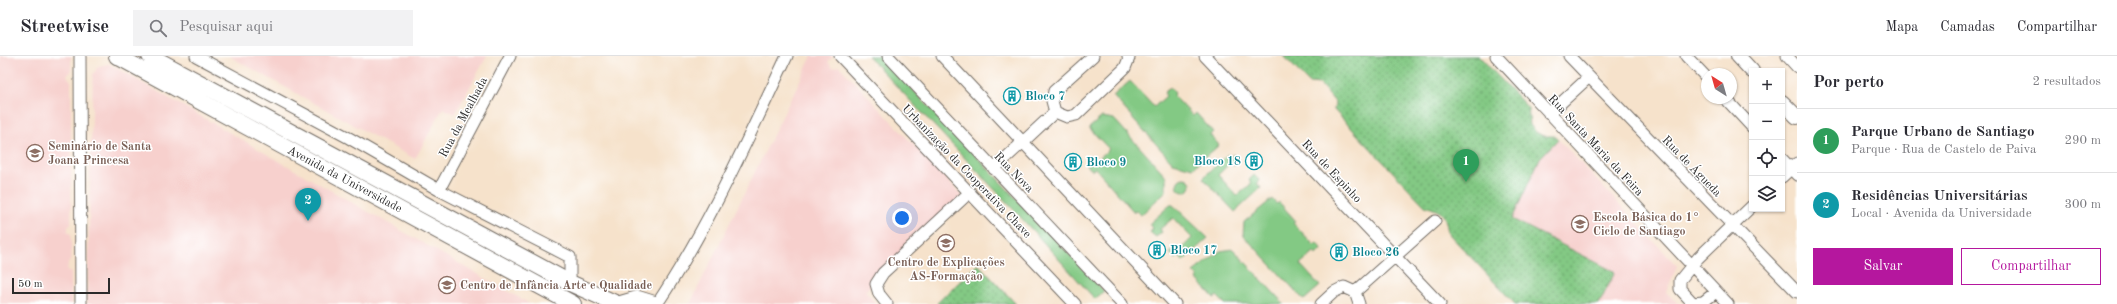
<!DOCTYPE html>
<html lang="pt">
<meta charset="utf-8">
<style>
:root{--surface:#fff;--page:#f2f2f3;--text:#2b2b33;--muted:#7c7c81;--line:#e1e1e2;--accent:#b5179e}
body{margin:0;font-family:"Old Standard TT",serif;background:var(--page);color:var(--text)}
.controls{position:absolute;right:12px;top:12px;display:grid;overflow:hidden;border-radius:0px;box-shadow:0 1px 3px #0004}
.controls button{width:36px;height:36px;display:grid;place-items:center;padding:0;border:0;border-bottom:1px solid var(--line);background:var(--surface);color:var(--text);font:20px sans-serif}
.compass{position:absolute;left:1701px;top:12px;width:36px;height:36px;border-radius:50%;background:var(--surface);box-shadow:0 1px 3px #0004;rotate:323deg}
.scale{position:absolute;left:12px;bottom:10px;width:98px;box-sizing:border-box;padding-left:4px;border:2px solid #2b2b2b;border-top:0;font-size:11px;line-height:14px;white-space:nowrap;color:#2b2b2b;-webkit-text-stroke:3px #fff;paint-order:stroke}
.you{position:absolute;left:902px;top:162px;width:14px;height:14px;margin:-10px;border:3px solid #fff;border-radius:50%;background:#1a73e8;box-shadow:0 0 0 6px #1a73e833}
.badge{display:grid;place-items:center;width:26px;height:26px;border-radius:50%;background:var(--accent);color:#fff;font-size:13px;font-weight:700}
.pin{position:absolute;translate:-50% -33px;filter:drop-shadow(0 1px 2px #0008)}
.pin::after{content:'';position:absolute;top:21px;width:14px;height:12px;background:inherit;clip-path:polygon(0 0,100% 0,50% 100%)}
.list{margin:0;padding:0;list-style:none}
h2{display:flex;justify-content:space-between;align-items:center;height:52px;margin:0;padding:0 16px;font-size:17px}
h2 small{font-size:13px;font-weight:400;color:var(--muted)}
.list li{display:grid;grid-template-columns:26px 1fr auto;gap:12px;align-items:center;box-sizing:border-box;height:64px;padding:0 16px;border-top:1px solid var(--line)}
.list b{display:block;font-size:15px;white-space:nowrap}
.list p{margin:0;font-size:13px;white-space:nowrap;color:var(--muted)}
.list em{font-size:13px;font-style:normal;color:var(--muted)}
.actions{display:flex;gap:8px;padding:12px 16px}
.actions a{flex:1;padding:9px 0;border:1px solid var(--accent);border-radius:0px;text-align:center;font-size:14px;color:var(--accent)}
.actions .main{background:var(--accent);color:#fff}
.icon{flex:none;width:22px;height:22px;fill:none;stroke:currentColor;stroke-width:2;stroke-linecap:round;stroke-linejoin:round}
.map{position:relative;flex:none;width:1797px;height:248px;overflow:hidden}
header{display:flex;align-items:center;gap:24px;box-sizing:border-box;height:56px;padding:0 20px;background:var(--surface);border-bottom:1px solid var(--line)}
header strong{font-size:19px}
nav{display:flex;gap:22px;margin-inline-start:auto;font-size:14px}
.search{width:280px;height:36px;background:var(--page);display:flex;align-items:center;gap:10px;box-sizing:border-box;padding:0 14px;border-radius:0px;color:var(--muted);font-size:15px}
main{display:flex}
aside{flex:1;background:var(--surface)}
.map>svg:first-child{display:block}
.built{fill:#f7d0cd}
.grass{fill:#83c984;stroke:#577a58}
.park{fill:url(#park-dots);stroke:#577a58}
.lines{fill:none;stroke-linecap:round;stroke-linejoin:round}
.minor-casing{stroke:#726b63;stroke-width:13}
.tertiary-casing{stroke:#726b63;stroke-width:16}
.secondary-casing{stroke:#726b63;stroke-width:18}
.minor{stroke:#fff;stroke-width:11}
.tertiary{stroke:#fff;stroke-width:14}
.secondary{stroke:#fff;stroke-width:16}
.labels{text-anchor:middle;stroke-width:3;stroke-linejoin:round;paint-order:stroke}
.culture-label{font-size:12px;font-weight:bold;fill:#0d838f;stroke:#fff;text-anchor:start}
.street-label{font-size:12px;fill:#2b2b2b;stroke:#fff}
.education-label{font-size:12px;font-weight:bold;fill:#785e54;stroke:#fff;text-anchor:start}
</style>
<header>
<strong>Streetwise</strong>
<div class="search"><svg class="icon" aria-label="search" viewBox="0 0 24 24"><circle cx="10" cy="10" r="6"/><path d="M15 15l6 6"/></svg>Pesquisar aqui</div>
<nav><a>Mapa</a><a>Camadas</a><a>Compartilhar</a></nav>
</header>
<main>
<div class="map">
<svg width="1797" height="248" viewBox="0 0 1797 248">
<defs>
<pattern id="park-dots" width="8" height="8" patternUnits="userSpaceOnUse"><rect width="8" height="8" fill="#83c984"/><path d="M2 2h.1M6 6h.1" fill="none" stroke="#6ba36c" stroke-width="1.8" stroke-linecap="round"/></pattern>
</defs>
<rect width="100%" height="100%" fill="#fff"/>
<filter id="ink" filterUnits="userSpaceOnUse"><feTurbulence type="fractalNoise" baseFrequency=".025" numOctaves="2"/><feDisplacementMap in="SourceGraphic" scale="8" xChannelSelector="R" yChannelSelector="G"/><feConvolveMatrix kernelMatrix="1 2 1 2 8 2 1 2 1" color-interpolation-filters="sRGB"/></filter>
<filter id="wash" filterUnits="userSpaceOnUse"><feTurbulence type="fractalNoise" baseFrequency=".012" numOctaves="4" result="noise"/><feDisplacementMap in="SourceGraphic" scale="16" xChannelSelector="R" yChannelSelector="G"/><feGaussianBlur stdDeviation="0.9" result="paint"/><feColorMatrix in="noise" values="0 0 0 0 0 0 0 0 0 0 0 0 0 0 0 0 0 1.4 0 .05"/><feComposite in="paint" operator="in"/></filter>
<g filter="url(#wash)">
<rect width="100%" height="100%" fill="#f6e2cb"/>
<path class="built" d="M0,0H71V14L67,20L71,25V168L68,171V176L71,178V204L68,207L67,215L71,217V248H0Z
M229,0H487L455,58L443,52L415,103Z
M812,0H833L828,6L833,12L839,10L962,140L865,235L876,248H690Z
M109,8L530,248H87L93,19L98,10Z
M1558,83L1677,210L1666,236L1678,248H1599L1615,216L1512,163L1540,102Z"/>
<path class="grass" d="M868,0H881L1104,235L1095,243L1014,154Z
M1130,25L1154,51L1166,40L1164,37L1170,31L1175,37L1173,39L1193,60L1196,57L1213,76L1210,79L1219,89L1193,112L1173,107L1113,40Z
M1102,61L1114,63L1166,120V135L1141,159L1136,155L1134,156L1095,112L1092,114L1086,109L1092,104L1095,106L1109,93L1089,72Z
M1228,98L1230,101L1233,98L1239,104L1233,110L1230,107L1218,119L1237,140L1251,128L1249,124L1254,119L1259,124L1257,127L1261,132L1235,156L1203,122Z
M1177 129a7 7 0 1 1 14 0a7 7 0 1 1-14 0Z
M1272,143L1277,148L1279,146L1295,164L1293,167L1314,189L1317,187L1322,193L1316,199L1314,196L1300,208L1320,230L1304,244L1243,179L1244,166Z
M1170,149H1173L1208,182L1183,205L1179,200L1175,203L1170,197L1176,192L1179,195L1192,182L1173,162L1160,173L1162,176L1156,181L1150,176L1153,173L1149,168Z
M1233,193L1284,248H1225L1217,240L1214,242L1197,223L1198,221L1193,216L1220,195Z"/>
<path class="park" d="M1284,0H1479L1528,52L1530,69L1536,76L1543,80H1555L1558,83L1540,102L1512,163L1615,216L1599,248H1515L1448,177C1445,157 1443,156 1425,150L1334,54L1335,46L1320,28L1309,27Z
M978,208L1016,248H938L937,247Z"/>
</g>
<g filter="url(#ink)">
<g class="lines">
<g class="minor-casing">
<path id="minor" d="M80,0L81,248
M196,0L349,82L439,134L570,201V227
M840,0L1075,248
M888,0L1122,248
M942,0L1175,248
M1093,0L1054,35L1052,45L1055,56L1067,61L1076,59L1125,12L1129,2L1128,0
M1205,0L1440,248
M1496,0L1728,248
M1569,0L1797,236
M1686,0L1707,22
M1787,0L1797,11
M1725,42L1752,71
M1549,58L1589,21
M1782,103L1797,119
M994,113L1055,56
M1782,121L1797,107
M439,134L510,0
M1355,236L1435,165
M1716,236L1703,246L1693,247L1680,233V224L1698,202L1752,150
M657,248C709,170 747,84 787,0
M887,248L879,238L876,228L883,217L970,136
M1321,248L1334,236L1344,231L1355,236L1359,248"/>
</g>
<g class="tertiary-casing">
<path id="tertiary" d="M1738,0L1752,15
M1782,46L1797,61"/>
</g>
<g class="secondary-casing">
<path id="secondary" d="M117,0L573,248
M150,0L570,227L617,248
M621,248L638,243L654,248"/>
</g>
<use href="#minor" class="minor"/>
<use href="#tertiary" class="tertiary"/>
<use href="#secondary" class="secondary"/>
</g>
</g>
<defs>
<g id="building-ring" transform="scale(0.9)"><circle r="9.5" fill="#fff" stroke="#0f9aa8" stroke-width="1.5"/><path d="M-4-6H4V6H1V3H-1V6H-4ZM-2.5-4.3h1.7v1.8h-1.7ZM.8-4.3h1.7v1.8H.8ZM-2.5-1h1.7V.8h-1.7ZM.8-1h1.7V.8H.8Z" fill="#0f9aa8"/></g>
<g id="university-ring" transform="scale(0.9)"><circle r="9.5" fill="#fff" stroke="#8d6e63" stroke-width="1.5"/><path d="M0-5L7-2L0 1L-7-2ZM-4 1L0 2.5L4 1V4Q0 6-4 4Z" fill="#8d6e63"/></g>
<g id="school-ring" transform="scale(0.9)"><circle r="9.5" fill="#fff" stroke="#8d6e63" stroke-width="1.5"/><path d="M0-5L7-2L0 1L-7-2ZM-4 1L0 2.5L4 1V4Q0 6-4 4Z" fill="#8d6e63"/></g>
</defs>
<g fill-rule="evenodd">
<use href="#building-ring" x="1012" y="40"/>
<use href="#university-ring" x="35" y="97"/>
<use href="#building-ring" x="1254" y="105"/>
<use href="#building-ring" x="1073" y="106"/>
<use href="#school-ring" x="1580" y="168"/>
<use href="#school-ring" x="946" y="187"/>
<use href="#building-ring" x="1157" y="194"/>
<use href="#building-ring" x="1339" y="196"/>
<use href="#school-ring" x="447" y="229"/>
</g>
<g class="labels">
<g class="culture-label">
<text x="1025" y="44">Bloco 7</text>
<text x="1241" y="109" text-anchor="end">Bloco 18</text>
<text x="1086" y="110">Bloco 9</text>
<text x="1170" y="198">Bloco 17</text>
<text x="1352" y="200">Bloco 26</text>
</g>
<g class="street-label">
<text transform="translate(463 61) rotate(-62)" y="4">Rua da Mealhada</text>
<text transform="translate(1596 89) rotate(47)" y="4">Rua Santa Maria da Feira</text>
<text transform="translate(1692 110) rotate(46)" y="4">Rua de Águeda</text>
<text transform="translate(967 115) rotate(46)" y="4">Urbanização da Cooperativa Chave</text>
<text transform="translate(1332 115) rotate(47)" y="4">Rua de Espinho</text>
<text transform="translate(1014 116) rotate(46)" y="4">Rua Nova</text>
<text transform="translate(345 123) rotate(28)" y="4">Avenida da Universidade</text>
</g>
<g class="education-label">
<text x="48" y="94">Seminário de Santa<tspan x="48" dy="14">Joana Princesa</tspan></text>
<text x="1593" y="165">Escola Básica do 1°<tspan x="1593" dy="14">Ciclo de Santiago</tspan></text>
<text x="946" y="210" text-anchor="middle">Centro de Explicações<tspan x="946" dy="14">AS-Formação</tspan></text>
<text x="460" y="233">Centro de Infância Arte e Qualidade</text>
</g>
</g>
</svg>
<div class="controls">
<button>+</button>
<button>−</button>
<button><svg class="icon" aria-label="locate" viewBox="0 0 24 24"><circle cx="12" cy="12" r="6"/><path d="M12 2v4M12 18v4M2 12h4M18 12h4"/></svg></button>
<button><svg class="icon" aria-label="layers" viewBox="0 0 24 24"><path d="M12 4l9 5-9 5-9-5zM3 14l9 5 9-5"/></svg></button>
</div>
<svg class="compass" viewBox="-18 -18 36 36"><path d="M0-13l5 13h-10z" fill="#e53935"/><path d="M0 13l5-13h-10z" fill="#7c7c81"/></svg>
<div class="scale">50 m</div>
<div class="you"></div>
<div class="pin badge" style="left:1466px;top:126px;background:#2e9e5b">1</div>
<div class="pin badge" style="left:308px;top:165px;background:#0f9aa8">2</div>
</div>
<aside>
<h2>Por perto<small>2 resultados</small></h2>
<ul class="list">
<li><span class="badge" style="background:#2e9e5b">1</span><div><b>Parque Urbano de Santiago</b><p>Parque · Rua de Castelo de Paiva</p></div><em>290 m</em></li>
<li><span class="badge" style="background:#0f9aa8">2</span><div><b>Residências Universitárias</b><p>Local · Avenida da Universidade</p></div><em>300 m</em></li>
</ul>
<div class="actions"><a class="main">Salvar</a><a>Compartilhar</a></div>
</aside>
</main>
